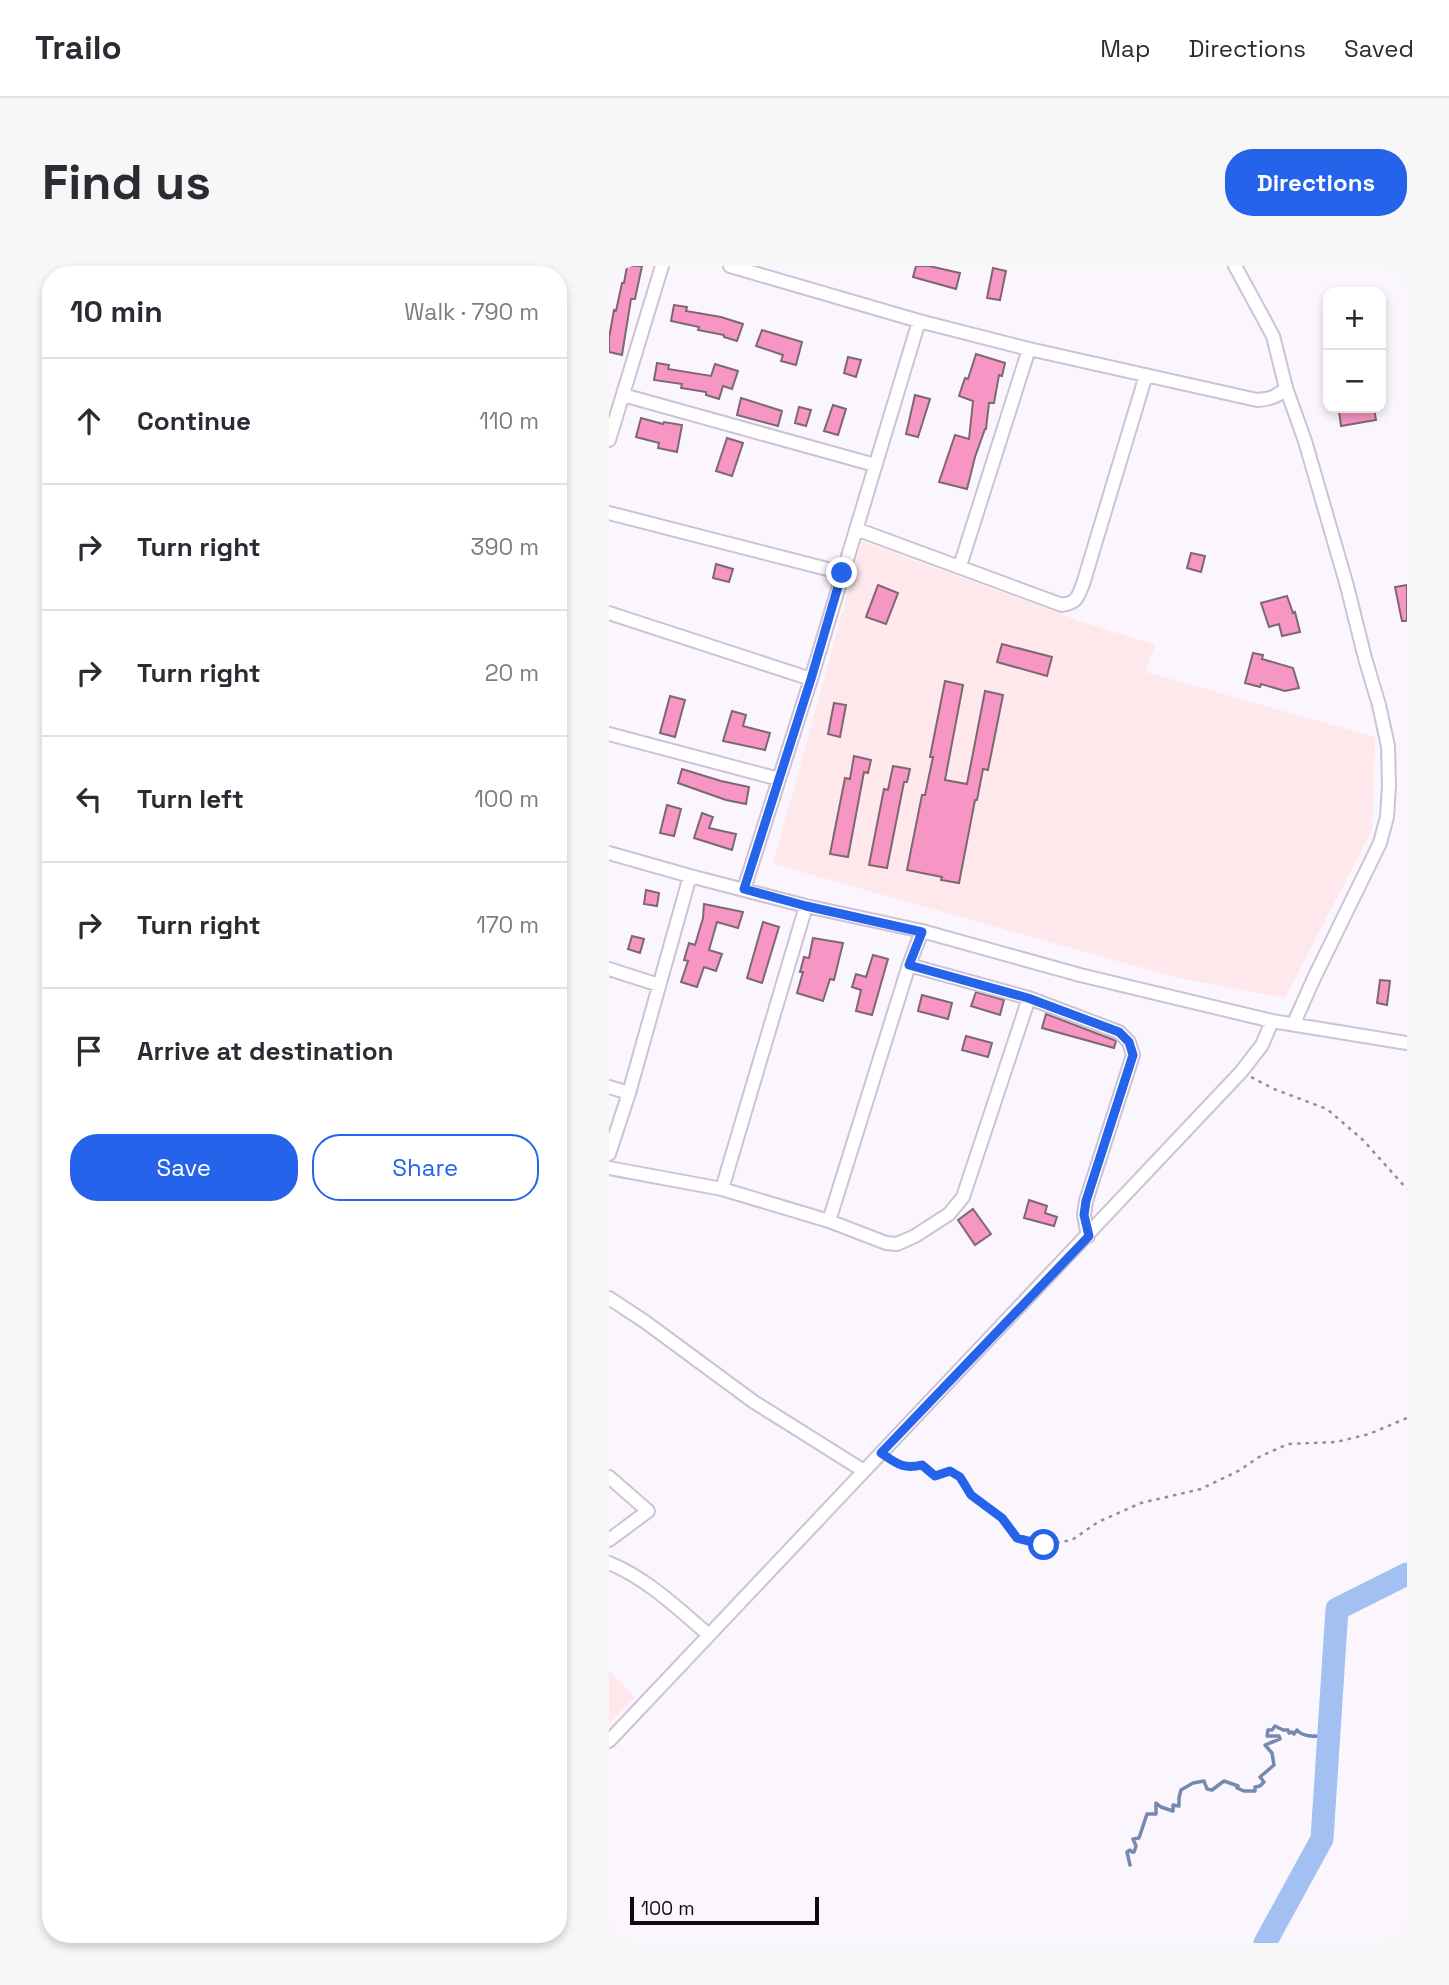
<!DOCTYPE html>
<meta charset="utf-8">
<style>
:root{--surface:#fff;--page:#f7f7f7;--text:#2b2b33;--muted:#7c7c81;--line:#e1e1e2;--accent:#2563eb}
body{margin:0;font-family:"Space Grotesk",sans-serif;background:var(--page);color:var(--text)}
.controls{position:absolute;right:21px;top:21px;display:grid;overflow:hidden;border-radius:14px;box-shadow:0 4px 10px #0003}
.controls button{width:63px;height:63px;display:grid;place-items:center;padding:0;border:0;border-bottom:2px solid var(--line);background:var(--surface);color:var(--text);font:35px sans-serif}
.scale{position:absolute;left:21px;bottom:18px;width:189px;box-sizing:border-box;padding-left:7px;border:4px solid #0e0a10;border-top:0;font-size:19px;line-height:24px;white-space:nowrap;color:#0e0a10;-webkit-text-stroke:5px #fbf6fe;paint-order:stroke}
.stop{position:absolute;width:21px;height:21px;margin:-16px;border:5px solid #2563eb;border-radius:50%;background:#fff}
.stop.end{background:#2563eb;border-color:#fff;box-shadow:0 2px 7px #0008}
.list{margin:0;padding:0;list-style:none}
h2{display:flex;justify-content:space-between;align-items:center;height:91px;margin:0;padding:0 28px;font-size:30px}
h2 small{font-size:23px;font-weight:400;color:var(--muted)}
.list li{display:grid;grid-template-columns:46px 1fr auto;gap:21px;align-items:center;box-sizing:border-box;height:126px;padding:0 28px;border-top:2px solid var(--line)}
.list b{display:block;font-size:26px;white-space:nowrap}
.list em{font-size:23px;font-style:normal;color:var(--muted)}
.actions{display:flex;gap:14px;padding:21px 28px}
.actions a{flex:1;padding:16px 0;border:2px solid var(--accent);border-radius:28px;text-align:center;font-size:24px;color:var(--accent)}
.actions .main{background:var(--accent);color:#fff}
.icon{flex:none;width:38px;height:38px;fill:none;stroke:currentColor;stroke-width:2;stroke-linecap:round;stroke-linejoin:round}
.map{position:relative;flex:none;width:798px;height:1677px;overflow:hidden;border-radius:28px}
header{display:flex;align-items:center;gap:42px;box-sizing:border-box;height:98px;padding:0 35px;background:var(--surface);border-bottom:2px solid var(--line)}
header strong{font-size:33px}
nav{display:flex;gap:38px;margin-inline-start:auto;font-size:24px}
.intro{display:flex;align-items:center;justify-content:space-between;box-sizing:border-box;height:168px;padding:0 42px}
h1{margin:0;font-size:49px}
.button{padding:18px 32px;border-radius:28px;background:var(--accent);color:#fff;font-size:24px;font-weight:700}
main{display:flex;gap:42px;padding:0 42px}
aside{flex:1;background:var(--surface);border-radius:28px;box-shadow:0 4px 10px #0003}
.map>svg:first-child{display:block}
.education{fill:#fee8eb}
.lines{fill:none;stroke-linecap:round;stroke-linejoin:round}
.stream{stroke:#7689ae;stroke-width:3.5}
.river{stroke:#a3c0f2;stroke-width:23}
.building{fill:#f795c4;stroke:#7c6871;stroke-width:2}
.minor-casing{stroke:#cec2d5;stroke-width:16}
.path{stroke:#938e95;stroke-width:2.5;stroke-dasharray:3.5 5;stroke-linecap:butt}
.minor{stroke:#fff;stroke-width:12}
.route{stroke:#2563eb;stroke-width:9}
</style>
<header>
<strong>Trailo</strong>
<nav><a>Map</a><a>Directions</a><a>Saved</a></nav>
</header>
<div class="intro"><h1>Find us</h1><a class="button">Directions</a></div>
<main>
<aside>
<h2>10 min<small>Walk · 790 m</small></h2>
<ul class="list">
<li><svg class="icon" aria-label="ahead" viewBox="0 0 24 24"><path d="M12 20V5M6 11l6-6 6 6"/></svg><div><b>Continue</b></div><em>110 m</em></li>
<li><svg class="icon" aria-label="right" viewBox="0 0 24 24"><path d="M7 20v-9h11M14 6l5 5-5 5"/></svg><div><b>Turn right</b></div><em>390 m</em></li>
<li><svg class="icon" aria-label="right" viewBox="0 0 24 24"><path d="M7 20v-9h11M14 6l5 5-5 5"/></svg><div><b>Turn right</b></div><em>20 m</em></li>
<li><svg class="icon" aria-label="left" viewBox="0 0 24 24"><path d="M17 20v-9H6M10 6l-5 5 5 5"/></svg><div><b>Turn left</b></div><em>100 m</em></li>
<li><svg class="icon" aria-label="right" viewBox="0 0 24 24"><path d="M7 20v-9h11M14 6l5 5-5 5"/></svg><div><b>Turn right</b></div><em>170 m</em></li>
<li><svg class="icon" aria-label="arrive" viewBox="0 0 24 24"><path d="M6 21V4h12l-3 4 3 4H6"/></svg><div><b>Arrive at destination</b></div></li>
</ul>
<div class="actions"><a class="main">Save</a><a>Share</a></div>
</aside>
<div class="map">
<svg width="798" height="1677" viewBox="0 0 798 1677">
<rect width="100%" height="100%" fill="#fbf6fe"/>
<path class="education" d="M253,275L471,355L546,379L537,406L766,471L763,564L676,732L569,712L164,598Z
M0,1405L26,1431L0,1458Z"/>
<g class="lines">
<path class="stream" d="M521,1599L518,1586L521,1584L523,1586H525L527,1580L524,1573L530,1572L538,1548H547V1537L552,1541L564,1545V1539L570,1540V1532L572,1524L584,1517L595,1515L598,1523L603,1524L615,1515L629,1520L628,1522L635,1525H646V1521L651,1520L655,1516L651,1511L665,1499L663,1487L656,1479L671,1473L670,1470H658L659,1464H663L666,1460L674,1464H679L680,1467L683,1466L685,1468L688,1464C694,1472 709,1470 720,1470"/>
<path class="river" d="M656,1677L713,1573L728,1343L798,1308"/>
</g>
<path class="building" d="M18,0H33L26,33H22L13,89L0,86V72L5,44L7,45L13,17H15Z
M307,0H320L351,7L347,23L304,11Z
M384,2L397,5L391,34L378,32Z
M65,39L78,41L77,45L112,51L134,58L128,75L115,71V69L89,64L90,61L62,55Z
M153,64L193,76L187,99L172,95L174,89L147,80Z
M367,88L396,97L393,110L390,109L385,137H380L377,163H376L366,191L358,223L330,216L346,169L360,173L364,135L350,130L356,112L359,113Z
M239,91L252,94L247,111L235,107Z
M48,97L60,99L59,103L102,110L106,98L129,105L123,123L114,120L110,133L97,129V126L72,122L73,118L45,114Z
M306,129L321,133L309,171L297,168Z
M132,132L173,145L169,160L128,149Z
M224,139L237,143L229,169L215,165Z
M190,141L202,144L197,160L186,157Z
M738,142H765L767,154L732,160L730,145Z
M32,152L54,158L55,156L73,159L68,186L49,182L50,177L27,171Z
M118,172L134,177L123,210L107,205Z
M582,287L596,290L592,306L578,302Z
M107,298L124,303L120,316L104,312Z
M269,319L289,327L277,358L257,351Z
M798,319V355H793L786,321Z
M678,330L684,347L686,346L691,366L673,370L670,358L660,361L652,337Z
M393,378L443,391L438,410L388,396Z
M644,387L654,389L653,393L684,402L690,422L676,425L652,418L651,421L636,417Z
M336,415L354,419L336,514L358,518L376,425L394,429L379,504L374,503L368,534H366L350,617L332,614L333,611L298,604L313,529H316L324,491H321Z
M61,430L76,434L66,471L51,467Z
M225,437L237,439L231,471L219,468Z
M123,445L137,449L134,460L161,467L156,484L114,475Z
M245,490L262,494L259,507L255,506L239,591L221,588L236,512L241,513Z
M284,500L301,503L298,516H295L278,602L260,599L275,523L279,524Z
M73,503L112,515L140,521L137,538L117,534L69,517Z
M58,539L72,543L65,570L51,567Z
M93,547L104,551L100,562L127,568L123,584L85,572Z
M37,624L50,627L48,640L35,638Z
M95,638L134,646L129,662L108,656L100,684L113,688L107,705L95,701L88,721L72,716L79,695L75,694L80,677L86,679L94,652Z
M154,656L170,661L153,717L138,712Z
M23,670L35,673L31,687L19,683Z
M204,672L234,677L225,714L221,713L214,735L188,727L194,706H191L195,691L200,692Z
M264,689L279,693L263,749L247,745L252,724L243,721L247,708L257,711Z
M771,714L781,715L778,739L768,737Z
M367,726L395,734L391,749L362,740Z
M313,729L343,737L339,753L309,745Z
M437,748L505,774L507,775L505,782L433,762Z
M357,770L383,777L379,791L353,784Z
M420,934L438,940L436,947L448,951L445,960L415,952Z
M364,943L382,968L366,979L349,954Z"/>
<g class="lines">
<g class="minor-casing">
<path id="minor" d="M121,0L310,55L420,83L648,134C661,133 668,131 677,122
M626,0L664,70L677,122L696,175L738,320L756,392L770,439L779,480L780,519L778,551L771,577L705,712L685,757
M14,129L266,199
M0,174L53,0
M0,247L234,307
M247,263L453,339C469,336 468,332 474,318L537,109
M351,300L420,83
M0,347L202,413
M0,468L170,513
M0,587L81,610L197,640L313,665L471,709L663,755L798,777
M135,623L202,413L310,55
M300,699L420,732L510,766L520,776L524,789L477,935L475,949L479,970
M0,703L50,719
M0,821L20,827
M0,888L20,827L81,610
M0,902L113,923L220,955L277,977L288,978L306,970L340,948L354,931L420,732
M113,923L197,640
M220,955L300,699L313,665
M0,1032L35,1055L145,1136L255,1205
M0,1211L39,1245L0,1274
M0,1297C39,1313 68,1342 100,1369
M0,1475L632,806L653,779L663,755"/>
</g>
<path class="path" d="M642,811L665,823L718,843L754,874L798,923
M280,1193C292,1200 300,1202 313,1199L326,1210L341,1205L351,1211L362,1229L393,1252L408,1272L435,1279L463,1274L489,1256L532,1237L592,1223L631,1204L650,1191L679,1178L727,1176L760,1168L798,1152
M787,1677L798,1670"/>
<use href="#minor" class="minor"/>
</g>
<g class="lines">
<path class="route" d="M233,307L202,413L135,623L197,640L313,666L300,699L419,732L510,766L520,776L524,789L477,935L475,949L480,970L272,1187C287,1197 294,1204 313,1199L326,1210L341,1205L351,1211L362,1229L393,1252L408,1272L435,1279"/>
</g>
</svg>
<div class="controls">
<button>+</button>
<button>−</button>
</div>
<div class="scale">100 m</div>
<div class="stop" style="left:435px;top:1279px"></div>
<div class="stop end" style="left:233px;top:307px"></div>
</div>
</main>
